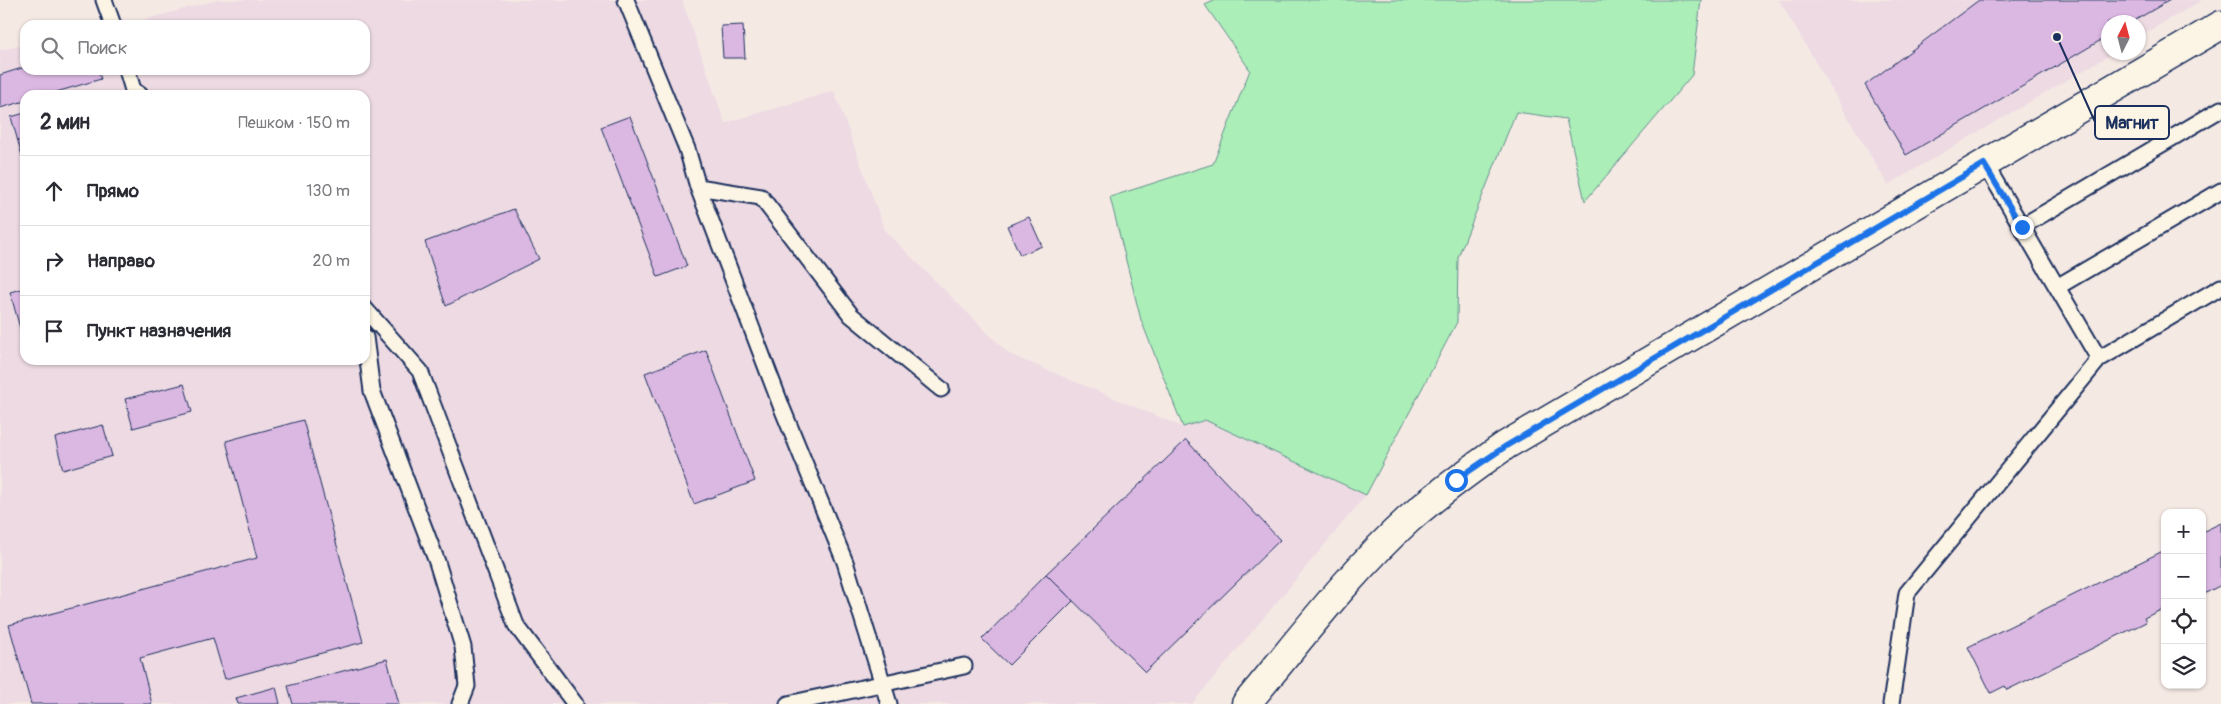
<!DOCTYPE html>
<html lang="ru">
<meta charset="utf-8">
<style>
:root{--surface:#fff;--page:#f7f7f7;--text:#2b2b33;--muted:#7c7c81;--line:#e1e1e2}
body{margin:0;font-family:Pangolin,sans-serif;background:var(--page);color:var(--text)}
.controls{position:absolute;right:15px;bottom:15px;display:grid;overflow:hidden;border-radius:10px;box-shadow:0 1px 4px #0004}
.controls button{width:45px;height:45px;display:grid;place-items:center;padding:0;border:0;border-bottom:1px solid var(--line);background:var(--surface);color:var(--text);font:25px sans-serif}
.compass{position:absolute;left:2101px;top:15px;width:45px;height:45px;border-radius:50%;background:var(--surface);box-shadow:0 1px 4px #0004;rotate:6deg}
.stop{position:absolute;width:15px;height:15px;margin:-11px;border:4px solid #1a73e8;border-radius:50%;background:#fff}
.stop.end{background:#1a73e8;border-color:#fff;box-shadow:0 1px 5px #0008}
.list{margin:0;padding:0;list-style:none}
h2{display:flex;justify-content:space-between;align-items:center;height:65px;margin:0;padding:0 20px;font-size:21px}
h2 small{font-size:16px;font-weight:400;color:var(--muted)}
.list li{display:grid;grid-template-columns:32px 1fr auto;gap:15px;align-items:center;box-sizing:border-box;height:70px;padding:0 20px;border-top:1px solid var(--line)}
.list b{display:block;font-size:19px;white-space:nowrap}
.list em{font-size:16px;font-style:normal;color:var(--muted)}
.icon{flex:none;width:28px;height:28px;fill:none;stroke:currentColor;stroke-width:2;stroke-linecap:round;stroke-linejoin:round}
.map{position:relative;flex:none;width:2221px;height:704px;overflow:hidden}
.search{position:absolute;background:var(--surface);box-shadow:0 1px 4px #0004;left:20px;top:20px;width:350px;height:55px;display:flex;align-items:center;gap:12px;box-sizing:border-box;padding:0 18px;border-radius:15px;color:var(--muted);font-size:19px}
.panel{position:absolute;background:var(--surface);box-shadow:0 1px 4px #0004;left:20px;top:90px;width:350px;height:275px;border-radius:15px}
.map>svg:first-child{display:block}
.built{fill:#eddae3;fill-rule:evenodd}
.green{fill:#abeeb8;stroke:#638e8b}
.building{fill:#dbb8e2;stroke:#1b2f5e}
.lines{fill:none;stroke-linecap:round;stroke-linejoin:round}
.lane-casing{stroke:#1b2f5e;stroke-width:19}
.street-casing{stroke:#1b2f5e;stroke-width:31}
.lane{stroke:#fcf5e5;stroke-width:15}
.street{stroke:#fcf5e5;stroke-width:28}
.route{stroke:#1a73e8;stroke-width:6}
.leader{fill:none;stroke:#1b2f5e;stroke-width:2}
.callout-dot{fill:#1b2f5e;stroke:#fcf5e5;stroke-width:2}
.callout{fill:#fcf5e5;stroke:#1b2f5e;stroke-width:2}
.callout-label{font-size:18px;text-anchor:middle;font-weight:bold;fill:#1b2f5e}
</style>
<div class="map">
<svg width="2221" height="704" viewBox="0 0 2221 704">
<rect width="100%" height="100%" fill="#f5e9e4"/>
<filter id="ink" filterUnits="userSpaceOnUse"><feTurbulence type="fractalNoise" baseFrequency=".02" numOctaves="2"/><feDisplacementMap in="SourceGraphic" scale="10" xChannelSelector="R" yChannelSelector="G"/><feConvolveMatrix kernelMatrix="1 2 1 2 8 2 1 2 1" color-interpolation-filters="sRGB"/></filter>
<g filter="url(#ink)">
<path class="built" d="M217,0H682L725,123L834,91L885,231L1009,354L1183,427L1205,420L1366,495L1192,704H0V50L25,45V70H365V25H125ZM25,95H365V360H25Z
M1779,0H2202L2139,37L2138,22H2108V52L2113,53L1888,185Z"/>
<path class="green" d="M1216,0H1701L1692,75L1585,201L1566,119L1516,112L1458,257L1457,322L1366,495L1205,420L1183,427L1141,320L1110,197L1213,164L1250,70L1205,5Z"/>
<path class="building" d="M1979,0H2170L2132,22H2108V36L1906,155L1865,85Z
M743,25L745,58H723L721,26Z
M25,67V70H98L101,79L46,95H25V101L0,108V75Z
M25,113V166L11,117Z
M630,116L687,266L658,277L601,127Z
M514,209L539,259L446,306L425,242Z
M1029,217L1042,246L1020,255L1007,226Z
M25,288V346L10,292Z
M706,350L755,481L694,504L645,373Z
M184,384L192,412L133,428L125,399Z
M303,420L363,642L225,679L213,638L140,658L152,704H31L9,625L257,558L226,441Z
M103,425L112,456L63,470L55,438Z
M1186,440L1280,540L1145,672L1046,574Z
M2221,523V585L2202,595V532Z
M2165,550V608L2144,618L2146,622L2007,690L2005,686L1991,693L1968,647Z
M1046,574L1073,601L1009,665L982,639Z
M387,659L399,704H293L288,686Z
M276,687L280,704H238L236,698Z"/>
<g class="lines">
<g class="lane-casing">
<path id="lane" d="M104,0L113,25
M626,0L687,149L698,187L761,197L851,315L941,389
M127,70L133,90L140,95
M1985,164L2099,359L2221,287
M698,187L782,408L845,562L889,704
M2021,227L2221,109
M2057,287L2221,191
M365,309L420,371L516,625L575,704
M365,337L372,391L437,562L463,647L467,686L460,704
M788,704L964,666
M1891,704L1907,593L2099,359"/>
</g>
<g class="street-casing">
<path id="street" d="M1246,704C1298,642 1349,573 1409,519C1440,492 1473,468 1506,445L2221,25"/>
</g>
<use href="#lane" class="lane"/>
<use href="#street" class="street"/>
</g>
</g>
<g class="lines" filter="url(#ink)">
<path class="route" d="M1456,480L1506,446L1984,164L2022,227"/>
</g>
<path class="leader" d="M2057 37L2095 122"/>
<circle class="callout-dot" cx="2057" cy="37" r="5"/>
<rect class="callout" x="2095" y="106" width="74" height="33" rx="5"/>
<g class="callout-label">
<text x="2132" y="129">Магнит</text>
</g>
</svg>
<div class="controls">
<button>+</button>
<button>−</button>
<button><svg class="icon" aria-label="locate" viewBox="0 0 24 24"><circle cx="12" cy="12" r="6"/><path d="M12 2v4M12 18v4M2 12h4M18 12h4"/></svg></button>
<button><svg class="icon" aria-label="layers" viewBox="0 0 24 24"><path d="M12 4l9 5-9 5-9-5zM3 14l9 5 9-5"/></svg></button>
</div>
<svg class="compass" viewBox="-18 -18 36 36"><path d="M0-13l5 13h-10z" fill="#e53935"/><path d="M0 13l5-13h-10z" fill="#7c7c81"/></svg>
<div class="stop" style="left:1456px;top:480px"></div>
<div class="stop end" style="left:2022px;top:227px"></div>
<div class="search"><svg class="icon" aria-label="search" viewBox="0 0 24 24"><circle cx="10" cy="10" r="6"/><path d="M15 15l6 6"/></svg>Поиск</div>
<section class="panel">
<h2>2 мин<small>Пешком · 150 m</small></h2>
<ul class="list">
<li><svg class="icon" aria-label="ahead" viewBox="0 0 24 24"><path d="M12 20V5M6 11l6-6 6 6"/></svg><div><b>Прямо</b></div><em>130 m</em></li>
<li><svg class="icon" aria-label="right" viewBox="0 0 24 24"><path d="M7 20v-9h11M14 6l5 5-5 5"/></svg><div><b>Направо</b></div><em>20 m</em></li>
<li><svg class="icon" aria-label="arrive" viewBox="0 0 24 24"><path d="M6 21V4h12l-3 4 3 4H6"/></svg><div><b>Пункт назначения</b></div></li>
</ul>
</section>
</div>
